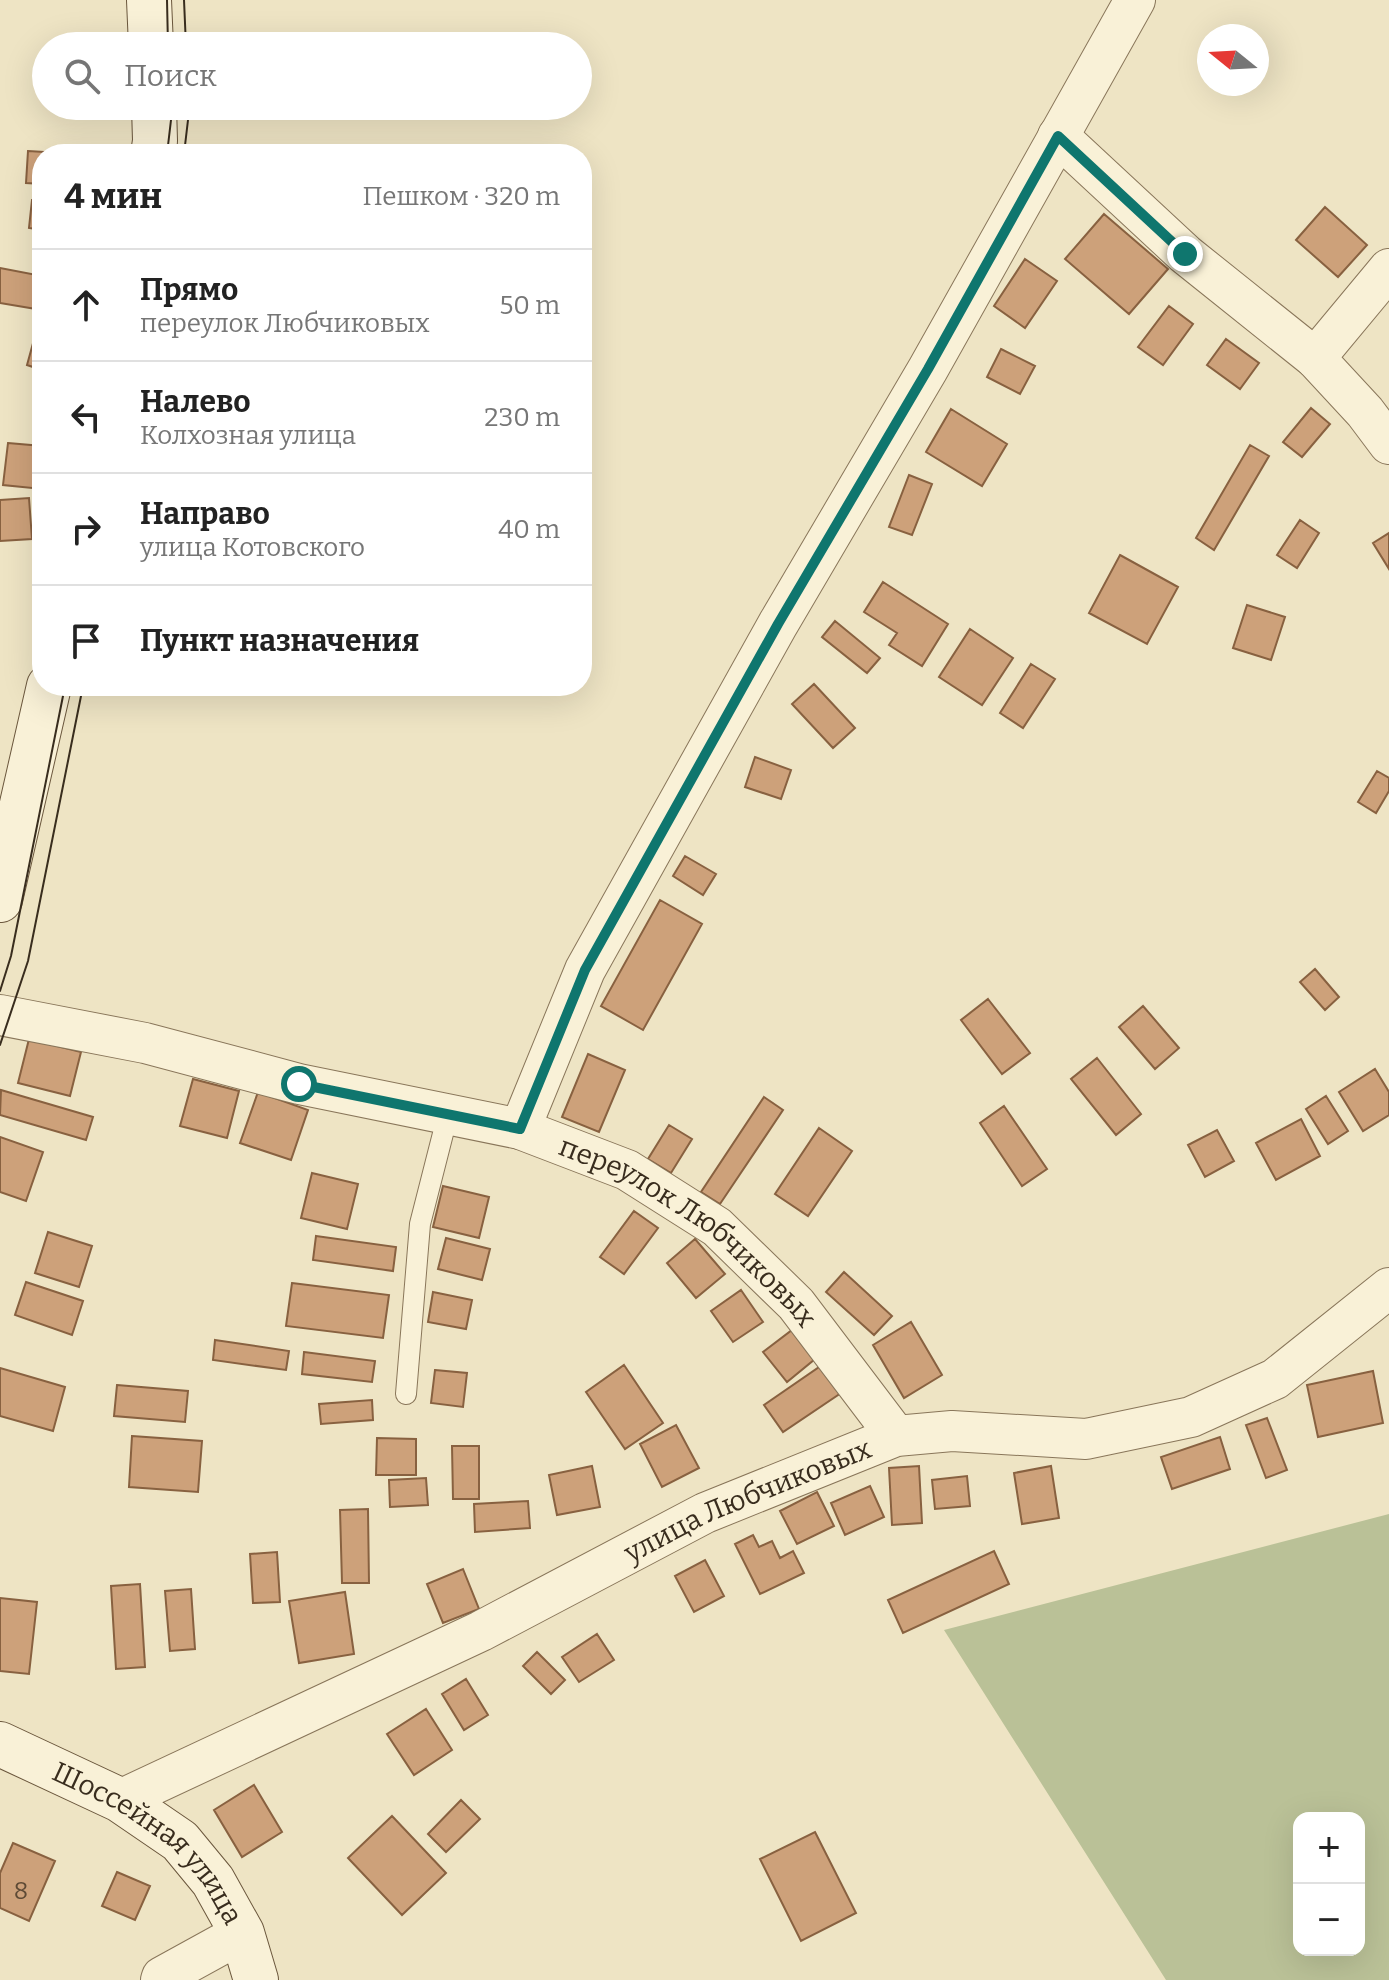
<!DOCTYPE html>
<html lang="ru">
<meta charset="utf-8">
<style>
:root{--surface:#fff;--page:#f2f2f2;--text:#222;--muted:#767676;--line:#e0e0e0}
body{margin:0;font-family:Bitter,serif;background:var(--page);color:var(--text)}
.controls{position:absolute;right:24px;bottom:24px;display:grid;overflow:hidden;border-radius:16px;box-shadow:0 8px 32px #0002}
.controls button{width:72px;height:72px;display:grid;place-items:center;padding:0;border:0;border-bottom:2px solid var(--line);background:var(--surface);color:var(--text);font:40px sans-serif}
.compass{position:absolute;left:1197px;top:24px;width:72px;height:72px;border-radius:50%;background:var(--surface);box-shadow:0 8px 32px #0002;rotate:288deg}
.stop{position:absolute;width:24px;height:24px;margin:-18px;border:6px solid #0f766e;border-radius:50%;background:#fff}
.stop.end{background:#0f766e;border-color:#fff;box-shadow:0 2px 8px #0008}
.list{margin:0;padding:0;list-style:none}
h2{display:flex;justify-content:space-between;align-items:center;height:104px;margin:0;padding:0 32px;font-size:34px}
h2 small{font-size:26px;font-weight:400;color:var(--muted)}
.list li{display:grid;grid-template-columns:52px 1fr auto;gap:24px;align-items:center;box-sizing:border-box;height:112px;padding:0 32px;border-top:2px solid var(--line)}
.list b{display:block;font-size:30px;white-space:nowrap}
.list p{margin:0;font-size:26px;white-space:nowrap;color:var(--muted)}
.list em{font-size:26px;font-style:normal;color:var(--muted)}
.icon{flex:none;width:44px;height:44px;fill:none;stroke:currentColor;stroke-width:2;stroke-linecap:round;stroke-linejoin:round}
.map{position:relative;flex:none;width:1389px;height:1980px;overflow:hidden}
.search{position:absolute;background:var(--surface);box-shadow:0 8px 32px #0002;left:32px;top:32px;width:560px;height:88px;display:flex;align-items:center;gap:20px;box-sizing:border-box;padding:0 28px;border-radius:44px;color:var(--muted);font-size:30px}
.panel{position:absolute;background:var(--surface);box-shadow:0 8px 32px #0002;left:32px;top:144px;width:560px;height:552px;border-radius:32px}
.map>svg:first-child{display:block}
.cemetery{fill:#bac197;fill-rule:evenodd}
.building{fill:#cda17a;stroke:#886140;stroke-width:2}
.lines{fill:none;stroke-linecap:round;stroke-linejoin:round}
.service-casing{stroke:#89765a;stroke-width:22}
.minor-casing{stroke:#89765a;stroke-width:42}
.secondary-casing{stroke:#6b573d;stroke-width:46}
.service{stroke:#f9f1d7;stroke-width:20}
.minor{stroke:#f9f1d7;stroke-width:40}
.secondary{stroke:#f9f1d7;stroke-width:44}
.tram{stroke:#392d1e;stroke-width:2}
.route{stroke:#0f766e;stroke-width:10}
.labels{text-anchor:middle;stroke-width:7;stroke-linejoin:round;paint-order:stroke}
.number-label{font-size:24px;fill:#5e4a35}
.street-label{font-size:28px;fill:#392d1e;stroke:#f6eed3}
</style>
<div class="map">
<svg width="1389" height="1980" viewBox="0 0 1389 1980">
<rect width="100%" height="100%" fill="#eee4c4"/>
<path class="cemetery" d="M1389,1514V1980H1166L944,1630ZM1299,1818H1359V1950H1299Z"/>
<path class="building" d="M28,151L78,154H42V184L26,183Z
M32,200L42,201V230L29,228Z
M1325,207L1367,245L1338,277L1296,240Z
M1104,214L1168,269L1129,314L1065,259Z
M1025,259L1057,281L1025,328L994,306Z
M0,268L42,276V310L0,303Z
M1169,306L1193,324L1163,365L1138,347Z
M38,325L42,326V370L27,365Z
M1226,339L1259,363L1240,389L1207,365Z
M1001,349L1035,366L1020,394L987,377Z
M1311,408L1330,424L1302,457L1283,442Z
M951,409L1007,444L982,486L926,452Z
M8,443L42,446V489L3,485Z
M1250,445L1269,456L1214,550L1196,538Z
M909,475L932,484L912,535L889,527Z
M29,498L32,539L0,541V500Z
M1300,520L1319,533L1297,568L1277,555Z
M1389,533V569L1373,543Z
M1120,555L1178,587L1147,644L1089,613Z
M883,582L948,624L922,666L889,645L897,633L864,612Z
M1247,605L1285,617L1271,660L1233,648Z
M835,621L880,658L867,673L822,637Z
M970,629L1013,658L982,705L939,677Z
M1031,664L1055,679L1023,728L1000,713Z
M814,684L855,728L833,748L792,704Z
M755,757L791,770L781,799L745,787Z
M1377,771L1389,778V791L1376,813L1358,802Z
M685,856L716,874L703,895L673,876Z
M660,900L702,924L643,1030L601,1006Z
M1315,969L1339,997L1325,1010L1300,982Z
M988,999L1030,1053L1002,1074L961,1020Z
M1143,1006L1179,1048L1155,1069L1119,1027Z
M29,1039L81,1052L70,1096L18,1083Z
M588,1054L625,1070L599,1132L562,1117Z
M1097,1058L1141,1114L1116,1135L1071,1079Z
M1375,1069L1389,1092V1115L1363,1131L1339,1092Z
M193,1079L239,1091L227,1138L180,1126Z
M1,1090L93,1117L86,1140L0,1115Z
M258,1092L308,1110L291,1160L240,1143Z
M1326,1096L1348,1131L1328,1144L1306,1109Z
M764,1097L783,1110L720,1204L701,1192Z
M1004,1106L1047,1169L1022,1186L980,1123Z
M1301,1119L1320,1156L1276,1180L1256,1143Z
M669,1125L692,1139L671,1173L648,1159Z
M819,1128L852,1151L808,1216L775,1194Z
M1217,1130L1234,1161L1205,1177L1188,1145Z
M0,1137L43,1152L26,1201L0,1192Z
M312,1173L358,1184L347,1229L301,1218Z
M443,1186L489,1197L479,1238L433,1227Z
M634,1211L658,1228L624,1274L600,1257Z
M48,1232L92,1246L79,1287L35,1273Z
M316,1236L396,1247L393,1271L313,1260Z
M446,1238L490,1249L482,1280L438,1269Z
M695,1239L725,1274L696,1298L667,1263Z
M844,1272L892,1316L874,1335L826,1292Z
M26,1282L83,1301L72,1335L15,1315Z
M292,1283L389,1295L383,1338L286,1326Z
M741,1290L763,1322L733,1342L711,1311Z
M433,1292L472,1300L466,1329L428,1322Z
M911,1322L942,1375L904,1398L873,1345Z
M792,1330L815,1359L787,1382L763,1352Z
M215,1340L289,1351L286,1370L213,1360Z
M304,1352L375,1361L372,1382L302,1374Z
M825,1363L844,1391L783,1432L764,1405Z
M624,1365L663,1423L625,1449L586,1392Z
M0,1368L65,1387L53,1431L0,1416Z
M435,1370L467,1373L463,1407L431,1403Z
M1373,1371L1383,1423L1318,1437L1307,1385Z
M117,1385L188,1391L185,1422L114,1416Z
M372,1400L373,1420L321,1424L319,1404Z
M1267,1418L1287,1470L1266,1478L1246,1425Z
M676,1425L699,1468L662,1487L640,1444Z
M132,1436L202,1441L198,1492L129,1487Z
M1220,1437L1230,1469L1172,1489L1161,1457Z
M377,1438L416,1439V1475H376Z
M452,1446H479V1499H453Z
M592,1466L600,1507L557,1515L549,1475Z
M919,1466L922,1523L892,1525L889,1468Z
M1051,1466L1059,1518L1022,1524L1014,1473Z
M967,1476L970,1506L935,1509L932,1480Z
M426,1478L428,1505L390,1507L389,1480Z
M870,1486L884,1517L845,1535L831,1503Z
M817,1492L834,1526L797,1544L780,1511Z
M528,1501L530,1528L475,1532L474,1504Z
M368,1509L369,1583H342L340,1510Z
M753,1535L759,1547L772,1541L780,1558L793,1551L804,1573L760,1594L735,1544Z
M994,1551L1009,1584L903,1633L888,1600Z
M277,1552L280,1602L253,1603L250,1554Z
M705,1560L724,1596L694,1612L675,1576Z
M463,1569L479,1609L443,1623L427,1584Z
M140,1584L145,1667L116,1669L111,1586Z
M191,1589L195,1649L170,1651L165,1591Z
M345,1592L354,1654L299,1663L289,1601Z
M0,1598L37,1602L29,1674L0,1671Z
M597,1634L614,1660L579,1682L562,1657Z
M537,1652L565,1680L551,1694L523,1666Z
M466,1679L488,1715L464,1730L442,1694Z
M426,1709L452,1750L414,1775L387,1734Z
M254,1785L282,1832L242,1857L214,1810Z
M461,1800L480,1819L446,1852L428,1834Z
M392,1816L446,1873L402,1915L348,1858Z
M815,1832L856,1913L801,1941L760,1859Z
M13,1843L55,1861L29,1921L0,1908V1873Z
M117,1872L150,1886L135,1920L102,1906Z"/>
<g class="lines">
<g class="service-casing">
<path id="service" d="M406,1394L420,1224L448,1114"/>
</g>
<g class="minor-casing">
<g id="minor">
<path d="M1058,136L1185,254L1315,358L1365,412L1389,444"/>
<path d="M1315,358L1389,269"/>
<path id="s1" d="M0,1015L145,1043L299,1084L520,1129L627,1170L717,1227L796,1304L896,1436"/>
<path d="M520,1129L585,970L778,624L928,369L1135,0"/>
<path id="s2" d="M120,1800L481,1631L705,1513L896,1436L952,1431L1086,1439L1191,1417L1275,1379L1389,1288"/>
<path d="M161,1980L162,1977L242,1933"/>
</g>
</g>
<g class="secondary-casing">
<g id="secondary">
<path d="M149,0L151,46"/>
<path d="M153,154L155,141L154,106"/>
<path d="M0,900L49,686"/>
<path id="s3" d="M0,1744L120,1800L180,1841L213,1881L242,1933L256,1980"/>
</g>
</g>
<use href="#service" class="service"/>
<use href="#minor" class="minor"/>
<use href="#secondary" class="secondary"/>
<path class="tram" d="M167,0L168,46
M184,0L186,46
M167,154L171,120L170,106
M184,154L188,120V106
M0,991L11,956L65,686
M0,1045L28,961L83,686"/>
</g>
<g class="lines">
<path class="route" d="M299,1084L520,1129L585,970L778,624L928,369L1058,136L1185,254"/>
</g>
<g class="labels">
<g class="number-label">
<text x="21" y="1899">8</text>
</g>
<g class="street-label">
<text dy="10" stroke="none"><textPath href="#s1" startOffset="732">переулок Любчиковых</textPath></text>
<text dy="10" stroke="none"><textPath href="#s2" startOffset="696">улица Любчиковых</textPath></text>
<text dy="10" stroke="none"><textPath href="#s3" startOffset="182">Шоссейная улица</textPath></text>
</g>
</g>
</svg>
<div class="controls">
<button>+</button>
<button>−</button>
</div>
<svg class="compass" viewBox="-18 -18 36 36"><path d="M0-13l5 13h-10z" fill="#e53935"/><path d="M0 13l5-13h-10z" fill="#767676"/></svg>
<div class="stop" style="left:299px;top:1084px"></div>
<div class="stop end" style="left:1185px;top:254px"></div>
<div class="search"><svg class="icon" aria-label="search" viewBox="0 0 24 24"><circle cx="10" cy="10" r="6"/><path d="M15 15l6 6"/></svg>Поиск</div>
<section class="panel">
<h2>4 мин<small>Пешком · 320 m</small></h2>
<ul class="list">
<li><svg class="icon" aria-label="ahead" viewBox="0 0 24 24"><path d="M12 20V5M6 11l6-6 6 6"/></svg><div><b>Прямо</b><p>переулок Любчиковых</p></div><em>50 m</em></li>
<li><svg class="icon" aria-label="left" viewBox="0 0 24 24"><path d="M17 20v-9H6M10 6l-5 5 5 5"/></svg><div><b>Налево</b><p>Колхозная улица</p></div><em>230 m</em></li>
<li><svg class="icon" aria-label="right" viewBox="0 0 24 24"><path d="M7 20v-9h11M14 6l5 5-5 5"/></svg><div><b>Направо</b><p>улица Котовского</p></div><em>40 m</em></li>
<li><svg class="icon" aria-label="arrive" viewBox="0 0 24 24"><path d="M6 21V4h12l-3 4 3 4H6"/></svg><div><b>Пункт назначения</b></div></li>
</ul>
</section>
</div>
